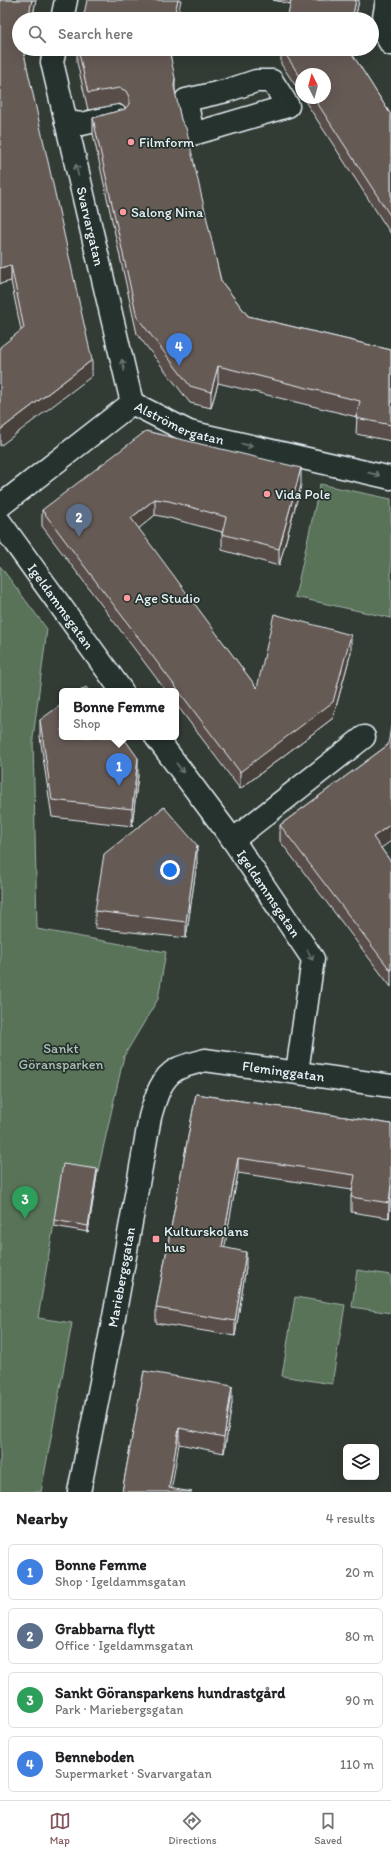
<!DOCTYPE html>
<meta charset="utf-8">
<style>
:root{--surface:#fff;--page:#f6f6f6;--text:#202124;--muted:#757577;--line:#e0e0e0;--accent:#84575d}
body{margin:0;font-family:Itim,sans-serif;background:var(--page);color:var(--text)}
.controls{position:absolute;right:12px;bottom:12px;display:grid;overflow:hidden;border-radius:6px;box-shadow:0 4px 16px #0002}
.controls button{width:36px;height:36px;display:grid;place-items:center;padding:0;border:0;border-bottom:1px solid var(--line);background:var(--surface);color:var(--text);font:20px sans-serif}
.compass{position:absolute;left:295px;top:68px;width:36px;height:36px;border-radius:50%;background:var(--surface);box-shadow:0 4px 16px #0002;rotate:354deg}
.you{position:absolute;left:170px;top:870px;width:14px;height:14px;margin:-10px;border:3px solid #fff;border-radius:50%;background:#1a73e8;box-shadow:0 0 0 6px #1a73e833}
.badge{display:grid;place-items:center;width:26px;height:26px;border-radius:50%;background:var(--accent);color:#fff;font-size:13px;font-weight:700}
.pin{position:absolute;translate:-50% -33px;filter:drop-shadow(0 1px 2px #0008)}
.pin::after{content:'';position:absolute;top:21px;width:14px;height:12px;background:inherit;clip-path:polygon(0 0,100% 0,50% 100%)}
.popup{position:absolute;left:59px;top:688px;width:120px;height:52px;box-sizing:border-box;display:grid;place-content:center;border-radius:6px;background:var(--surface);filter:drop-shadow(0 1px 3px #0005);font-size:13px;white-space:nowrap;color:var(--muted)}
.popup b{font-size:15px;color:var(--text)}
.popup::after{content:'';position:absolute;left:50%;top:100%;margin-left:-8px;border:8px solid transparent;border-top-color:var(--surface)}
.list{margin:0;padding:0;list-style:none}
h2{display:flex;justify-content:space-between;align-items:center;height:52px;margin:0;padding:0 16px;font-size:17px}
h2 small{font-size:13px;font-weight:400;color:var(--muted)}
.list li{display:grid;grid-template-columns:26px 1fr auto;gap:12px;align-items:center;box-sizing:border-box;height:56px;margin:0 8px 8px;padding:0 8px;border:1px solid var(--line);border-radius:6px}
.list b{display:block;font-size:15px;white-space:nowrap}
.list p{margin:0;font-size:13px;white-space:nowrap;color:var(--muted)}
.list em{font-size:13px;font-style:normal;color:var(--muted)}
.icon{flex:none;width:22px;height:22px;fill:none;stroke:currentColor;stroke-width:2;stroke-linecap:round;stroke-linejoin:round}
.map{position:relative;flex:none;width:391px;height:1492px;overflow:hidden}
.search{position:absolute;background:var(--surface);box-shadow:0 4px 16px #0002;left:12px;right:12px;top:12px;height:44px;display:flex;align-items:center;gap:10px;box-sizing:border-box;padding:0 14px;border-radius:22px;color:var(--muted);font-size:15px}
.sheet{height:308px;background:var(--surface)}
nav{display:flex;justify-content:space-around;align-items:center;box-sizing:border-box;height:56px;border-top:1px solid var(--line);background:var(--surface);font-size:11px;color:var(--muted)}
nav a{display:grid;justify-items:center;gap:2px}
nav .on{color:var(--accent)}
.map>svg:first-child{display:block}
.green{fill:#587359;stroke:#a0b2a8}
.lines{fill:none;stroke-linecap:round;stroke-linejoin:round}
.minor-casing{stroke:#e8f1f8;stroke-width:25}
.minor{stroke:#26332d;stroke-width:22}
.wall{fill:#584d48;stroke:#e8f1f8}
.shaded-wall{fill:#473f3b;stroke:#e8f1f8}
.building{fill:#665a54;stroke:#e8f1f8}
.oneway{stroke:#6a7674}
.poi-dot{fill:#ff9aa2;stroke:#26332d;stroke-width:1.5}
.labels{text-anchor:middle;stroke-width:3.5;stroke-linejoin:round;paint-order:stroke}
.poi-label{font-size:14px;fill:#e8f1f8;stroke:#26332d;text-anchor:start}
.street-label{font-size:14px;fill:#e8f1f8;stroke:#26332d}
.park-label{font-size:14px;fill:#aebfb8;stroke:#26332d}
</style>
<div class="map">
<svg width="391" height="1492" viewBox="0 0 391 1492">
<rect width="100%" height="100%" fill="#333b35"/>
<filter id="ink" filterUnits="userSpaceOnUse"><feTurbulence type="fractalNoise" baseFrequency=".025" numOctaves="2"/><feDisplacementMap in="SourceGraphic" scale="8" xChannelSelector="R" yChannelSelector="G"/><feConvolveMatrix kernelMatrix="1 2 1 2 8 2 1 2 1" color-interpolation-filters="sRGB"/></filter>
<g filter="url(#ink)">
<path class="green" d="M320,484L391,499V618L295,597Z
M0,566L47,629L33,738L37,929L166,952L158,999L124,1056L97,1175L63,1170L38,1318L72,1323L41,1492H0Z
M357,1270L391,1275V1313L352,1307Z
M295,1297L345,1305L332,1384L282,1376Z"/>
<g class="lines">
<g class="minor-casing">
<g id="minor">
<path d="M387,0L382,29L391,44"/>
<path d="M62,19L66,0"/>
<path id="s1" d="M55,49L52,62L132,403"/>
<path d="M256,81H272L288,106L193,134L186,100L226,91Z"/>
<path d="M66,122L82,124L117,116"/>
<path id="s2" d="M132,403L189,432L391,478"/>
<path d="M0,506L132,403"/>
<path id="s3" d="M0,522L122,691"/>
<path id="s4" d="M156,737L233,840L313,959L297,1072"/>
<path d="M233,840L364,737"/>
<path id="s5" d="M79,1492L114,1317L150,1117C155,1100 160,1078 177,1069C185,1065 196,1063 205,1060L391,1086"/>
</g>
</g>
<use href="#minor" class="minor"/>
</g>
<path class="wall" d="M0,0H36L32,19H19V49H25L24,54L92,376L21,330L11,281Z
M273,0H359L355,19H287L291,4Z
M77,49H170V52L175,94L181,120L221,281L248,316L391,350V441L356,434L357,417L218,383L211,408L190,403L137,334L93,134V118L125,109L126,108L120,104L88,110L77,62Z
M281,49H349L391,115V234L303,98H325L301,74V94L281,64Z
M301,485L279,566L222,550V532L169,518L155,515L138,529L257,688L351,652L333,718L240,789L176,704V691H166L42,526V510Z
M40,720L138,775L132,826L52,817L40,737Z
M388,745L381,848L391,862V987L280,841V825Z
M197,862L186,938L95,928V911Z
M196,1094L391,1124L389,1218L351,1212V1197L352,1190L238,1173L224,1248L246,1267L235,1336L156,1323V1308Z
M97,1175L88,1232L54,1226V1220Z
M144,1371L232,1403L224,1453L179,1444L122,1492Z"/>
<path class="shaded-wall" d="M32,0H36L32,19H28Z
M178,0H181L177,19H173Z
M356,0H359L355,19H352Z
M175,78V94L174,86Z
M11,265V281L0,284V268Z
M92,360V376L0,446V430Z
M218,366V383L211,408V392Z
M301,468V485L279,566V549Z
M155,499V515L131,535V518Z
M351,635V652L333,718L240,789V772Z
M138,758V775L132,826V809Z
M391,824V841L373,854V837Z
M197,845V862L186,938V922Z
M238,1158V1173L222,1262V1247Z
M97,1169V1175L88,1232V1226Z
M391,1185V1200L389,1218V1203Z
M246,1252V1267L235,1336V1321Z
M232,1386V1403L224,1453V1437Z
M179,1428V1444L171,1492L169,1488Z"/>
<path class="building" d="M0,0H32L28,19H19V49H23L92,360L0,430V347L24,328L11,265L0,268Z
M87,0H178L173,19H83Z
M291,0H356L352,19H287Z
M78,49H169L175,78L174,86L181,120L186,128L221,281L248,316L391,350V425L356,418L360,401L218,366L211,392L190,386L137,317L93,118L125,109L129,104V97L126,91L120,88L88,93Z
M282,49H349L391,115V217L314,98H325V74H301V78Z
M146,431L301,468L279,549L222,534L226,517L169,501L155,499L131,518L257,688L274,614L351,635L333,702L240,772L42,510Z
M86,687L89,691H80Z
M62,704V737H123L138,758L132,809L52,800L40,720Z
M391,726V824L373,837L391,862V971L280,825L388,745Z
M164,807L197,845L186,922L95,911L104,854Z
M196,1094L391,1124V1185L389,1203L351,1197L355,1175L238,1158L222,1247L246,1252L235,1321L156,1308Z
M63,1164L97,1169L88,1226L54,1220Z
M144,1371L232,1386L224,1437L179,1428L169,1488L192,1492H122Z"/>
<defs><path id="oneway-shaft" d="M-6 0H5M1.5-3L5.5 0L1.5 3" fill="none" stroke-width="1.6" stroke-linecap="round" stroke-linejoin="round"/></defs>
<g class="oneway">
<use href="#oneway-shaft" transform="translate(77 170) rotate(-103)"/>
<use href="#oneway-shaft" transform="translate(123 365) rotate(-103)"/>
<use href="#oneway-shaft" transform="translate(247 445) rotate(13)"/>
<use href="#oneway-shaft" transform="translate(374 474) rotate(13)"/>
<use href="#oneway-shaft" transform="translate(180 768) rotate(53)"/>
<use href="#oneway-shaft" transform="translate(310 955) rotate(62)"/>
</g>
</g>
<g class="poi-dot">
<circle cx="131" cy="142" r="4"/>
<circle cx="123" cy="212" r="4"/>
<circle cx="267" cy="494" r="4"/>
<circle cx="127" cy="598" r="4"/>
<rect x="152" y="1235" width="8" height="8" rx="2"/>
</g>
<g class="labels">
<g class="poi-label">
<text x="139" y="147">Filmform</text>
<text x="131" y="217">Salong Nina</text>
<text x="275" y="499">Vida Pole</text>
<text x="135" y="603">Age Studio</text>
<text x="164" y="1236">Kulturskolans<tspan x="164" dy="16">hus</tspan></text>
</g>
<g class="street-label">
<text dy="5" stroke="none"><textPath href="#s1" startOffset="182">Svarvargatan</textPath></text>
<text dy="5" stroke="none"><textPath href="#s2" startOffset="52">Alströmergatan</textPath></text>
<text dy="5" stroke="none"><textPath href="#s3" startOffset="104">Igeldammsgatan</textPath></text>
<text dy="5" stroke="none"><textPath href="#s4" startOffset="193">Igeldammsgatan</textPath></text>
<text dy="5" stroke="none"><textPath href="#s5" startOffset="547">Fleminggatan</textPath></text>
<text dy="5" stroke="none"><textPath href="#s5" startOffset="219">Mariebergsgatan</textPath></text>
</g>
<g class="park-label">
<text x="61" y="1053">Sankt<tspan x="61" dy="16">Göransparken</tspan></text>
</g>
</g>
</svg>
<div class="controls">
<button><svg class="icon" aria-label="layers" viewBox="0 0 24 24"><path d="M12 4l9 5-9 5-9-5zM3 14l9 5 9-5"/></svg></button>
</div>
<svg class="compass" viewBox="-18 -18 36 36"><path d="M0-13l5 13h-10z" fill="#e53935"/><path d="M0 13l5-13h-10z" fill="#757577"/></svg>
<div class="you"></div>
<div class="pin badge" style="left:119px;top:786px;background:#3f7fe0">1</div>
<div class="popup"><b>Bonne Femme</b>Shop</div>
<div class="pin badge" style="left:79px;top:537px;background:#5c6f8a">2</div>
<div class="pin badge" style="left:25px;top:1219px;background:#2e9e5b">3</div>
<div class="pin badge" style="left:179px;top:366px;background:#3f7fe0">4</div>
<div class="search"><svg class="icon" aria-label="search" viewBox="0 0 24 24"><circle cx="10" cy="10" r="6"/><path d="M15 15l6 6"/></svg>Search here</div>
</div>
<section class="sheet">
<h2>Nearby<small>4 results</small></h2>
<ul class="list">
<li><span class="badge" style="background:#3f7fe0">1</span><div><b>Bonne Femme</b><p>Shop · Igeldammsgatan</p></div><em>20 m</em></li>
<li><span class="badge" style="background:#5c6f8a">2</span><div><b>Grabbarna flytt</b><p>Office · Igeldammsgatan</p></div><em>80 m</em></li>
<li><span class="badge" style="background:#2e9e5b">3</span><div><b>Sankt Göransparkens hundrastgård</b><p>Park · Mariebergsgatan</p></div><em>90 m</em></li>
<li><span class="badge" style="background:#3f7fe0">4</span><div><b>Benneboden</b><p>Supermarket · Svarvargatan</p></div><em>110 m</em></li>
</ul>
</section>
<nav>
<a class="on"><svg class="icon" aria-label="map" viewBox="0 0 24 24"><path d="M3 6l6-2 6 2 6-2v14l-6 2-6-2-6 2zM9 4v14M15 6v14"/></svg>Map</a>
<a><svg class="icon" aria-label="directions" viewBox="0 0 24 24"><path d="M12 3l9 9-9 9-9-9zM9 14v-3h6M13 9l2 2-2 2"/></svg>Directions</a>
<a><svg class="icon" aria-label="saved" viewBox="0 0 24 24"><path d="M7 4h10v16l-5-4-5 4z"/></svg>Saved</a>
</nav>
